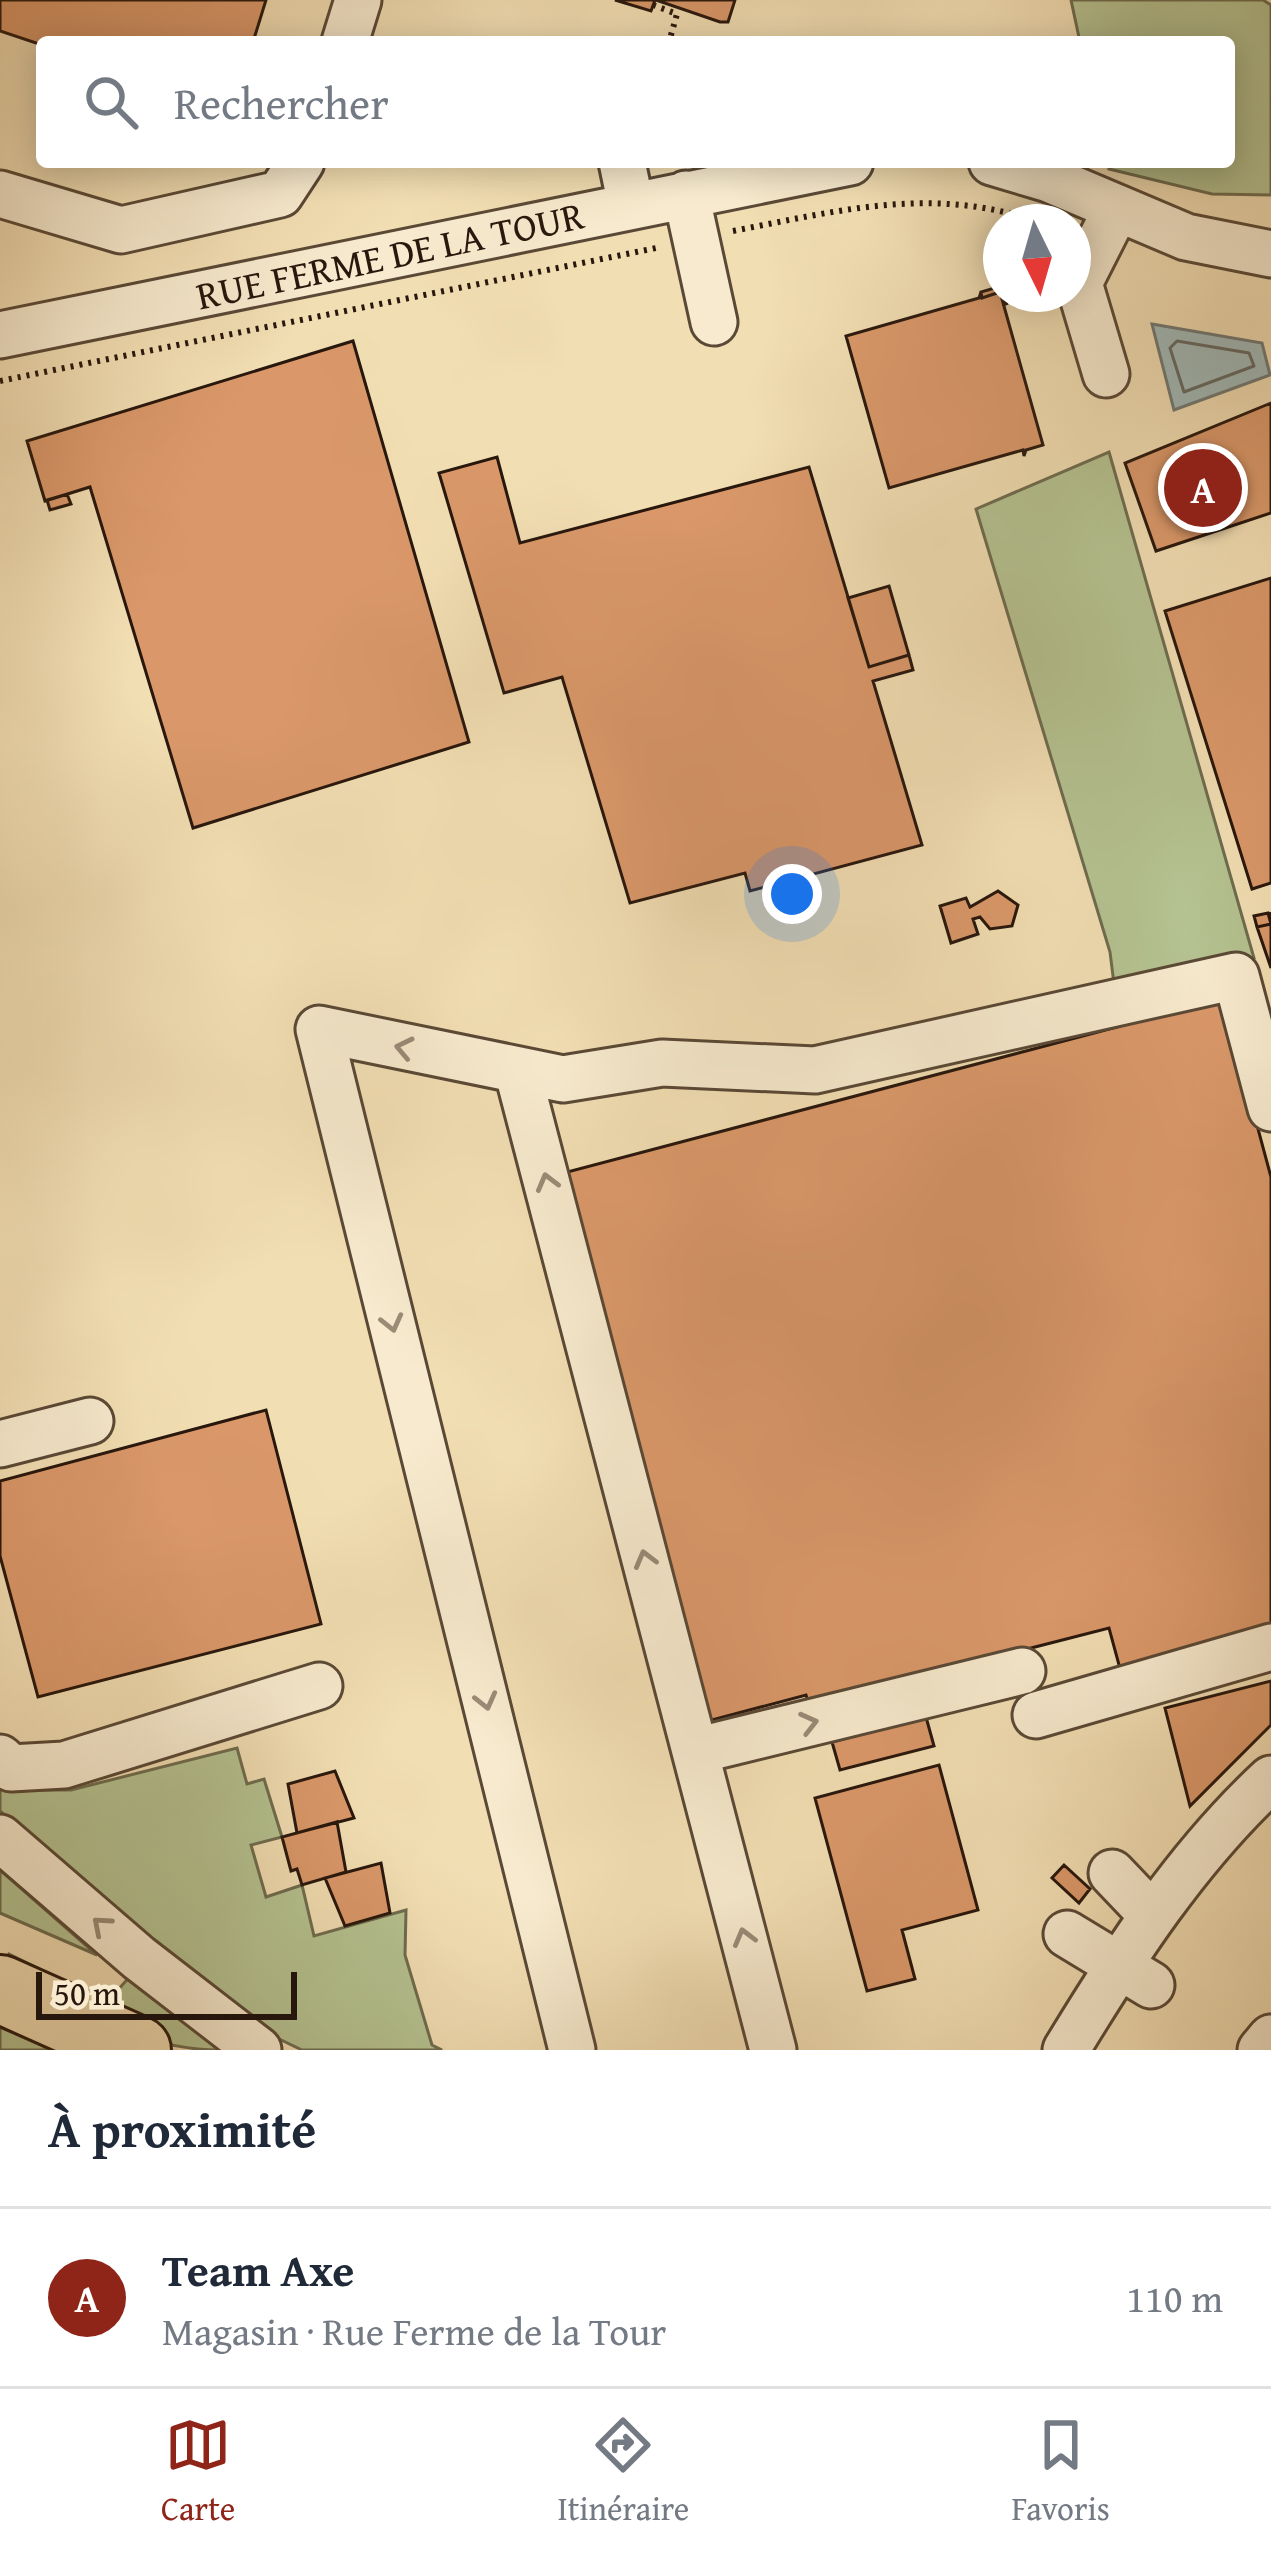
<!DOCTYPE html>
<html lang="fr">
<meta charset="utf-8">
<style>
:root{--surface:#fff;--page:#f2f2f3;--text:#1f2937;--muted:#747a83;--line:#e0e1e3;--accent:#8f2418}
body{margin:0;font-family:"Gentium Book Plus",serif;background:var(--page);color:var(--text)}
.compass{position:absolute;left:983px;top:204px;width:108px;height:108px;border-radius:50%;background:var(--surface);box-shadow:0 6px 30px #0003;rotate:175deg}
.scale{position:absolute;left:36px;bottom:30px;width:261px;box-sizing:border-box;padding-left:12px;border:6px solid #28170d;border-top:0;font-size:33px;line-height:42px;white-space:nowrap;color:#28170d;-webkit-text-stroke:9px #f7eace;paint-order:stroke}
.you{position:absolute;left:792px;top:894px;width:42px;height:42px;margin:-30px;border:9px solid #fff;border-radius:50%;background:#1a73e8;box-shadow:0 0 0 18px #1a73e833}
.badge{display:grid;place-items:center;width:78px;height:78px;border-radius:50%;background:var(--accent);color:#fff;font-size:39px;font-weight:700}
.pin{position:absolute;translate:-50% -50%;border:6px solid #fff;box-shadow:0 3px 12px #0006}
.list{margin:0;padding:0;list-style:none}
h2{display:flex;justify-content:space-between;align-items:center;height:156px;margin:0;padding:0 48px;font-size:51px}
h2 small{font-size:39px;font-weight:400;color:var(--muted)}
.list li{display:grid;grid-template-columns:78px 1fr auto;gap:36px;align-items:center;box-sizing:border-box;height:180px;padding:0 48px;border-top:3px solid var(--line)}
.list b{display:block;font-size:45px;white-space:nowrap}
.list p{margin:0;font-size:39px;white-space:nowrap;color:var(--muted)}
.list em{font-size:39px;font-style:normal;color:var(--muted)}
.icon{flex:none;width:66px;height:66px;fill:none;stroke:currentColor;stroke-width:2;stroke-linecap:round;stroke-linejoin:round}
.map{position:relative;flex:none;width:1271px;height:2050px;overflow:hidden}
.search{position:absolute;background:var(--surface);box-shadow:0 6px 30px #0003;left:36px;right:36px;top:36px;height:132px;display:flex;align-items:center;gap:30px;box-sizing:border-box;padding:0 42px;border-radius:12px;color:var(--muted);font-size:45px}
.sheet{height:336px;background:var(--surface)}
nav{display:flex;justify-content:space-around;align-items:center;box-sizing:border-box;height:168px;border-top:3px solid var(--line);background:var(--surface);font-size:33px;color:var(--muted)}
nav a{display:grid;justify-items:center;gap:6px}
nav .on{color:var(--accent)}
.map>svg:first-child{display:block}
.green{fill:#b5c291;stroke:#6e6c4f;stroke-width:3}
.water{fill:#a0b9b8;stroke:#707874;stroke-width:3}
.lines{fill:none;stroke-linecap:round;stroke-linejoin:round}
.shore{stroke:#646862;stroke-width:3}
.building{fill:#da986a;stroke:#28170d;stroke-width:3}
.minor-casing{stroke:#5a4936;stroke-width:51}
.highway-casing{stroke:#28170d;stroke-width:72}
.path{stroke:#28170d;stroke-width:6;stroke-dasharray:3 6;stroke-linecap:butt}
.minor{stroke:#f7eace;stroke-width:45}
.highway{stroke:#f2deb3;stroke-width:66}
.oneway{stroke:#9a8b77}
.labels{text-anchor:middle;stroke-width:12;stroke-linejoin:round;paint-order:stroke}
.street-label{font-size:39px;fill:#28170d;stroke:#f7eace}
</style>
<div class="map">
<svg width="1271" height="2050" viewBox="0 0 1271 2050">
<rect width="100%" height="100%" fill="#f2deb3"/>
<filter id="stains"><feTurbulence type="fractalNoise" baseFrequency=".00167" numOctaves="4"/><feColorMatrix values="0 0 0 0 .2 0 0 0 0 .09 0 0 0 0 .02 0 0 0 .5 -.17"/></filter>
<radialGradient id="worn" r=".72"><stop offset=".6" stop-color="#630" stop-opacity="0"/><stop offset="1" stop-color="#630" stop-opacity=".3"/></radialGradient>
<path class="green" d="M1071,0H1263L1271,5V195L1212,194L1109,169L1108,162H1229V42H1080Z
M1109,452L1254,958L1114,984L1110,952L976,509Z
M237,1748L247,1784L264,1779L282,1837L251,1845L266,1897L302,1885L314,1936L406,1910L405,1955L432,2045L442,2050H302L273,2036L177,1966L0,1811V1768L25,1790H71Z
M0,1870L97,1955L0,1913Z
M9,1954L107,2002L133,1973L219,2050C140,2050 68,2007 0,1971Z
M0,2027L52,2050H0Z"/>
<path class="water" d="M1152,324L1262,343L1270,375L1174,410Z"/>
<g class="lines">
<path class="shore" d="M1177,341L1249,353L1254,366L1184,392L1170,348Z"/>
</g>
<path class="building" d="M0,0H266L253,42L42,45L0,31Z
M615,0H655L651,11Z
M656,0H735L728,22H720Z
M1001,286L1007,305L1000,292L982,298L981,292Z
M981,292L982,298L1000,292L1043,445L1026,450L1024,456L1023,450L889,488L846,336L979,298Z
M353,341L469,742L193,828L90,487L45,501L27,441Z
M1271,403V513L1156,551L1125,463Z
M497,457L520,543L809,467L869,667L909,655L913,670L873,681L922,845L750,891L745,873L630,903L562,677L504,693L439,473Z
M67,494L71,504L50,510L47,500Z
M1271,578V883L1252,889L1165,611Z
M889,586L909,655L869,667L848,598Z
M998,891L1018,905L1012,926L990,929L980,917L973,919L978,934L951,943L940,906L966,898L970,907Z
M1271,912V968L1257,927L1271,924Z
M1268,913L1271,924L1257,927L1254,916Z
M1223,999L1271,1177V1636L1122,1676L1109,1628L809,1705L806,1695L697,1724L552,1176Z
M266,1410L321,1624L38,1697L0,1556V1481Z
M1271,1681V1725L1190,1806L1165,1708Z
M926,1717L934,1746L840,1770L832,1742Z
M939,1765L978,1910L902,1930L915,1979L867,1991L815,1798Z
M335,1771L354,1818L297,1833L288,1784Z
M337,1822L346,1872L302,1885L297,1869L291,1871L282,1837Z
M381,1863L390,1913L345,1926L325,1878Z
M1064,1865L1090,1889L1079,1903L1052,1878Z"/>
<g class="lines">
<g class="minor-casing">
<path id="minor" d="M345,42L358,0
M622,162L631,205
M992,162L1049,179L1186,237L1271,254
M0,194L121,230L280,194L301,162
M686,194L714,322
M0,335L850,162
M1106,374L1079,283L1117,208
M518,1073L773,2050
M0,1444L90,1421
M1036,1715L1271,1647
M695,1751L1022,1671
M0,1758L11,1768L64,1765L319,1686
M0,1838L139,1958L258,2050
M1112,1873L1152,1915
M1067,1934L1151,1985
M572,2050L319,1029L563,1079L662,1063L815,1070L1236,976L1271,1108
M1066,2050C1125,1953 1187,1857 1271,1779
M1261,2050L1271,2038"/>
</g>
<g class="highway-casing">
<path id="highway" d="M0,1989L137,2050"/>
</g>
<path class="path" d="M653,5L677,14L669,42
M733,231C837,211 934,185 1038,222
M0,381L661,247"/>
<use href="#minor" class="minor"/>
<use href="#highway" class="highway"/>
</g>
<defs><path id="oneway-chevron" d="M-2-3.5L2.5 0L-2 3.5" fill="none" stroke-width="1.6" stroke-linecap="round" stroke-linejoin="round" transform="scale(3)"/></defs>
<g class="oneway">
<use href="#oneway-chevron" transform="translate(404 1048) rotate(-168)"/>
<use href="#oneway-chevron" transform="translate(547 1182) rotate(-105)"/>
<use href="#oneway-chevron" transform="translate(392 1323) rotate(76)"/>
<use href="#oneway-chevron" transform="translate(645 1559) rotate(-105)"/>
<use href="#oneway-chevron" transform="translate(486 1701) rotate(76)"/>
<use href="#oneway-chevron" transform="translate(809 1723) rotate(-14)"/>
<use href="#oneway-chevron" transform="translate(101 1925) rotate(-139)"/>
<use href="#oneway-chevron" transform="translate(744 1937) rotate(-105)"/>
</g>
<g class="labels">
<g class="street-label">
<text transform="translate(390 255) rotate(-12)" y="14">RUE FERME DE LA TOUR</text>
</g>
</g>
<rect width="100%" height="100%" filter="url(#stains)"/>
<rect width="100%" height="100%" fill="url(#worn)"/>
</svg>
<svg class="compass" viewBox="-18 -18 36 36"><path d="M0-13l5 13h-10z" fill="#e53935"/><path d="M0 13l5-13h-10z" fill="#747a83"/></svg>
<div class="scale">50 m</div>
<div class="you"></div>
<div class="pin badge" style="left:1203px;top:488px">A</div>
<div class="search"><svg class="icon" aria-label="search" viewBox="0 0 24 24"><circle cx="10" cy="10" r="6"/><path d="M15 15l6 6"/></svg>Rechercher</div>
</div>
<section class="sheet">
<h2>À proximité<small></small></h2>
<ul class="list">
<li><span class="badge">A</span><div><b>Team Axe</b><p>Magasin · Rue Ferme de la Tour</p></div><em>110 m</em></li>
</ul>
</section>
<nav>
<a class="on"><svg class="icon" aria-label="map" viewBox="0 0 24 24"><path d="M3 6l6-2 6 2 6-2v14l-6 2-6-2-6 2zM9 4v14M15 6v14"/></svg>Carte</a>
<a><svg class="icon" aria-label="directions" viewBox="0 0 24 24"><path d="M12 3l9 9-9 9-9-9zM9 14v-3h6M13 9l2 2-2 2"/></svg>Itinéraire</a>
<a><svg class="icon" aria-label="saved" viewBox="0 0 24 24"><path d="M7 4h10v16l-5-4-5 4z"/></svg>Favoris</a>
</nav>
